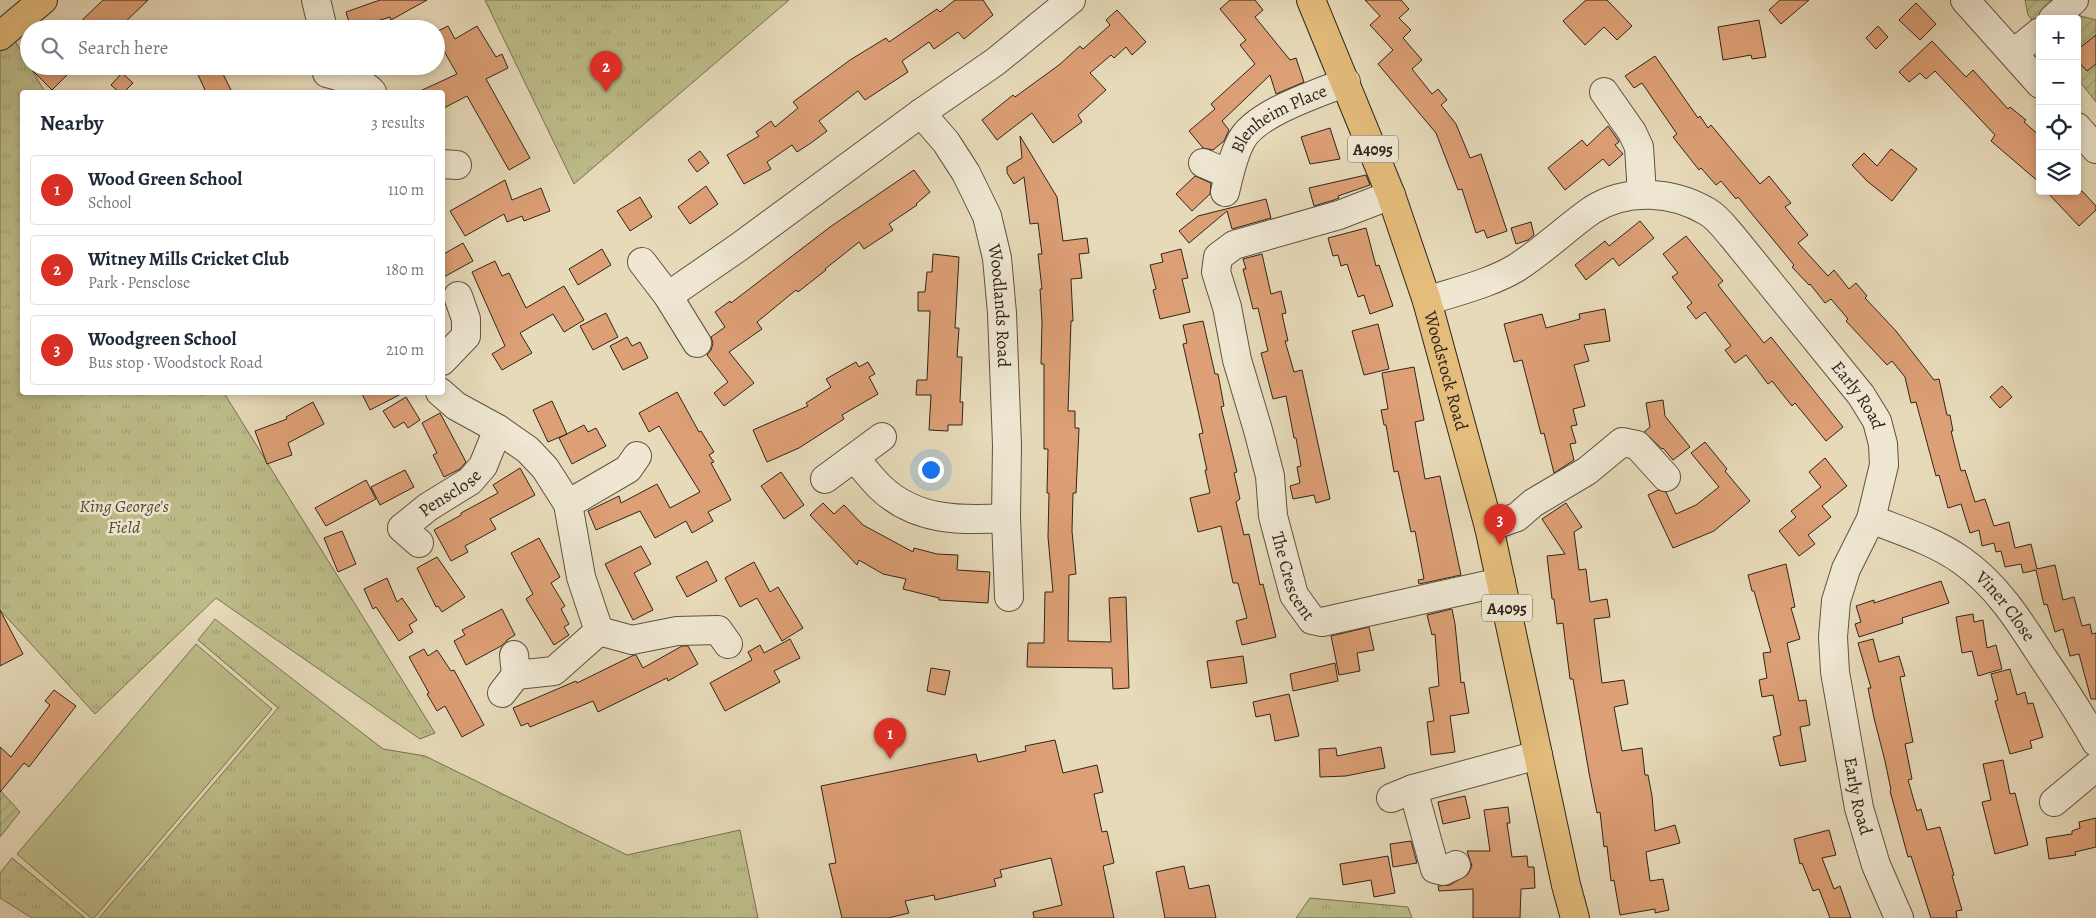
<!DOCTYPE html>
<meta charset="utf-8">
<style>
:root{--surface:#fff;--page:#f2f2f3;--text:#1f2937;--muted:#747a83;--line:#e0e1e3;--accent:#d93025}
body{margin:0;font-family:Alegreya,serif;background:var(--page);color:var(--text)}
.controls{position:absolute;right:15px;top:15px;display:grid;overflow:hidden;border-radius:5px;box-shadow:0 2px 8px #0003}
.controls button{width:45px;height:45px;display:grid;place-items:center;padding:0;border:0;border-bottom:1px solid var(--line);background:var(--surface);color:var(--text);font:25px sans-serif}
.you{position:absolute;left:930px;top:469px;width:18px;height:18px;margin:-12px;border:4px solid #fff;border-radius:50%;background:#1a73e8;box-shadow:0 0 0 8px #1a73e833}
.badge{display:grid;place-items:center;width:32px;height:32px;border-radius:50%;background:var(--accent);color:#fff;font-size:16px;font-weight:700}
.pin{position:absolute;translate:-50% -41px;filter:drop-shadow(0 1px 2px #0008)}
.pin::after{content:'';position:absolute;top:26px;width:18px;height:15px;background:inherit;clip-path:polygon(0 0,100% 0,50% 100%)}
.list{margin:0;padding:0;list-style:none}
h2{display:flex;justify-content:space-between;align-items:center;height:65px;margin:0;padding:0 20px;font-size:21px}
h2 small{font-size:16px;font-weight:400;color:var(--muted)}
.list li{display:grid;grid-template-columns:32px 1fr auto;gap:15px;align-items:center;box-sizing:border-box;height:70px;margin:0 10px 10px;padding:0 10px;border:1px solid var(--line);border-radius:5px}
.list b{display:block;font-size:19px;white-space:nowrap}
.list p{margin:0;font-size:16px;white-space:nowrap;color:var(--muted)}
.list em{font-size:16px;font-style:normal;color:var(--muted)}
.icon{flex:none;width:28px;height:28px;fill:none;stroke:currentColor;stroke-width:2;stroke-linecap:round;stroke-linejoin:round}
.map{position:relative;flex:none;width:2096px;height:918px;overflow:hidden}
.search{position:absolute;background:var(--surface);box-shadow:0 2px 8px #0003;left:20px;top:20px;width:425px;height:55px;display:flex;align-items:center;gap:12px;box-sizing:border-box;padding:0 18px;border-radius:28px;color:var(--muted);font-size:19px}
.panel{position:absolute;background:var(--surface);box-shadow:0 2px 8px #0003;left:20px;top:90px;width:425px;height:305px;border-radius:5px}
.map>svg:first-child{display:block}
.grass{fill:#bdbd8a;stroke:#777152}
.park{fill:url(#park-tufts);stroke:#777152}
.garden{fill:url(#garden-furrows);stroke:#777152}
.building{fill:#dd9f75;stroke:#31251a}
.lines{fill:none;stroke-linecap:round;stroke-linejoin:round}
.minor-casing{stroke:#5e5242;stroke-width:30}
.major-casing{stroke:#31251a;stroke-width:30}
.minor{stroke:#efe7d2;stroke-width:28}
.major{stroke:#e4bd7c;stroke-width:28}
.labels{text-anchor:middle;stroke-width:5;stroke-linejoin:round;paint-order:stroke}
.shield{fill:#efe7d2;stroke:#6a5f51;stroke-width:1}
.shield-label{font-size:16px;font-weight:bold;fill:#31251a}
.street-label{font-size:18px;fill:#31251a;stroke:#efe7d2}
.park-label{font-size:18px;font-style:italic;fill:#544b36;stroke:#efe7d2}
</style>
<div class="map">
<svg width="2096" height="918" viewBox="0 0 2096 918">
<defs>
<pattern id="park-tufts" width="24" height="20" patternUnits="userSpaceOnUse" patternTransform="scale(1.25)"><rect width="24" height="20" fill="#bdbd8a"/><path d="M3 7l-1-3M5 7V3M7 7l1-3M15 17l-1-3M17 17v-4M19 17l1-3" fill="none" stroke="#a3a276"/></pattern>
<pattern id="garden-furrows" width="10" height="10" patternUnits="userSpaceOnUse" patternTransform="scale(1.25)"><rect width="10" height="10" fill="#bdbd8a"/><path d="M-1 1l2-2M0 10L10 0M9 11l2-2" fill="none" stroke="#a3a276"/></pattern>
</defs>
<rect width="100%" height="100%" fill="#e7dab9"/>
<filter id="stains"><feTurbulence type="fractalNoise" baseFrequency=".004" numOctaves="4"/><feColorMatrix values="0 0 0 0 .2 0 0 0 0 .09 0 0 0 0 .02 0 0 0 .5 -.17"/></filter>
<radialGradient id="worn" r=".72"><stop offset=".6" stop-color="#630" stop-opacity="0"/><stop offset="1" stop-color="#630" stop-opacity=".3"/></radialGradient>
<path class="grass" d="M196,644L272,709L94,918H91L17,854Z"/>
<path class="park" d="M485,0H789L574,184Z
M15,41L45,92H22V392L224,393L435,733L420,739L216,598L95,714L0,610V51Z
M215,619L383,749L425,756L627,855L740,830L758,918H99L278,708L198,640Z
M12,858L85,918H32L0,898V873Z
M1310,898L1408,907L1412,918H1296Z"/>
<path class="garden" d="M2025,0H2060L2038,28L2028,15Z
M2077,15L2096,20V102L2077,78V19H2073Z
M0,790L20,812L0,837Z"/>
<path class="building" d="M103,0H148L118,29H73Z
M380,0H427L391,20L390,17L351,29L346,12Z
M955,0H983L993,15L964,39L958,32L934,49L929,42L902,61L908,72L865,100L858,91L819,121L827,131L811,143L797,152L792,145L767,162L771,169L744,184L727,155L759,136L756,132L771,121L775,127L798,108L793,102L850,60L886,38L889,42L937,9L940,12Z
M1230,0H1255L1263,10L1255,17L1290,60L1296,58L1304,82L1276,94L1270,75L1222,121L1229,130L1224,141L1213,150L1203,148L1189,131L1215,109L1211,104L1255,64L1240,45L1246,40L1220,9Z
M1365,0H1401L1409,9L1399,18L1411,30L1403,38L1422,60L1412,69L1432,94L1438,89L1447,100L1441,105L1456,124L1470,158L1481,154L1507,231L1487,238L1484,230L1476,233L1462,189L1458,190L1436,133L1378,64L1393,50L1370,25L1380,16Z
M1586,0H1607L1632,26L1617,40L1604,27L1585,45L1563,21Z
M1780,0H1809L1781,24L1769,10Z
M1916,3L1936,24L1920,40L1899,20Z
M1117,10L1146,42L1132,55L1126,47L1114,58L1111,55L1090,73L1106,90L1078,115L1082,122L1053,143L1032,113L997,140L982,120L1013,95L1015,97L1059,65L1080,46L1083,49L1110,25L1106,20Z
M1759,20L1766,57L1752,59L1751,55L1723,60L1718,27Z
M448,26L455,39L477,26L496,57L502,54L508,68L486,79L530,158L509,170L467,96L442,109V92H418L457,74L436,37V32Z
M1878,26L1888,37L1876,49L1866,38Z
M2096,35V64L2087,71L2077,60V50Z
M1932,41L1966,77L1973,70L2008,109L2010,107L2026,120L2024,122L2040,136V183L1991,141L1995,135L1935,71L1926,79L1920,73L1909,82L1899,72Z
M1655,56L1698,118L1700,116L1708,128L1711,125L1760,184L1769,176L1791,203L1785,207L1808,235L1798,243L1828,276L1834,270L1849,289L1856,283L1867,296L1865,298L1896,331L1934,380L1939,379L1947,415H1950L1953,431H1951L1961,471L1965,470L1975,502L1985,499L1994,526L2009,522L2015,548L2031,544L2037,569L2055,565L2063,600L2074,597L2082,626L2090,624L2092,634L2096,633V699H2091L2079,654L2070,656L2063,629L2055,632L2047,604L2044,605L2036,570L2023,573L2021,564L2005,567L2001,551L1996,552L1994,543L1982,546L1979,530L1970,533L1961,504L1948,508L1939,475L1936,476L1916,402L1911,403L1905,377L1892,361L1887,365L1846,321L1848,319L1831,299L1825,303L1810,284L1809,285L1792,267L1794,265L1738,197L1736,199L1721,181L1716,185L1701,168L1699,170L1673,137L1677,134L1642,83L1634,88L1625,76Z
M28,66H76L52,90Z
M194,66H219L232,92H206Z
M122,73L133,83L124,92H119L111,85Z
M1608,126L1618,140L1619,142L1615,145L1623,154L1609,166L1603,159L1565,190L1548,168L1582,140L1587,146Z
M1330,128L1340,159L1310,164L1301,137Z
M1020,136L1057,197L1063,241L1087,238L1089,253L1079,254L1082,278L1071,279L1073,321H1071L1068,411H1075V428H1079L1076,493H1073L1072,531L1076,574L1069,575L1068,641L1111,642L1109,598L1126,597L1129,688L1113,689L1112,668L1027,667L1028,643H1044L1045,592H1053L1048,537L1049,493H1047L1048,449H1044V364H1041L1042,322L1040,289H1042L1038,254H1042L1038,223L1030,224L1024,177L1014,184L1007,173V167L1022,158Z
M1891,149L1917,169L1892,201L1867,181L1852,165L1864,153L1877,166Z
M700,151L709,163L697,172L688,160Z
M914,170L930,192L916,204L917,205L889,224L893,230L864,249L859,242L825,269L826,270L798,292L796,290L757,322L762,329L729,352L754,383L724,406L714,393L728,382L707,355L711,350L713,343L711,337L725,327L715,312L730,301L731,303L830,227Z
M1366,175L1370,185L1338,196L1339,198L1334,200L1314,206L1309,188Z
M1195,176L1211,183L1210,194L1192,211L1176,194Z
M505,180L512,200L541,188L550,211L524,221L522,216L507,222L504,214L465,236L450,211Z
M706,186L718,204L690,224L678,207Z
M2046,191H2082L2096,206V210L2079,226Z
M640,197L652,217L630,231L617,211Z
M1266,199L1271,218L1232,229L1227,211L1189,243L1179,231L1198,216Z
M1640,221L1654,238L1619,266L1613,258L1586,280L1575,265L1605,241L1609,246Z
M1531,222L1534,235L1528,240L1516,244L1511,228Z
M1366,228L1376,266L1379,265L1393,306L1370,314L1364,295L1358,297L1347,264L1341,266L1338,255L1333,256L1328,238Z
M1686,236L1723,281L1718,285L1764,343L1771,337L1843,427L1826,441L1795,403L1792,406L1772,381L1768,384L1746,355L1735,363L1725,350L1731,346L1705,312L1696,319L1687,307L1692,303L1672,277L1678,273L1663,254Z
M463,243L473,261L442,278V255Z
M602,249L611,265L578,285L569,269Z
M1181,249L1188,278L1182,279L1190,312L1160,319L1153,290L1156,289L1150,265L1163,262L1161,254Z
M933,254L959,257L955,328H959L957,357H962L960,402H963L962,425H948V431L929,430L931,395H916L917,380H927L930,311H918V292H925L927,272H932Z
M1262,254L1271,294L1281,291L1286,313L1282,314L1288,341H1285L1294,372L1302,370L1330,499L1316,503L1314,495L1293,499L1290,486L1300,483L1297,467L1301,466L1296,438H1294L1286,396L1273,399L1261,353L1268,351L1258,308L1253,309L1243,269H1246L1243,259Z
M495,261L502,276L509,273L526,308L564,286L584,320L564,332L553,314L520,333L532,353L502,370L492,354L505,346L472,272Z
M1605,309L1610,341L1584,345L1589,361L1574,365L1585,406L1573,409L1577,425L1571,426L1576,443L1570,444L1574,460L1554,473L1544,433L1541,434L1522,360L1514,362L1504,324L1542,314L1546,328L1580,319L1579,314Z
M606,313L618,337L593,350L580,326Z
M1203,321L1215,374H1218L1224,406L1221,407L1237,472L1234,473L1240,499L1236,502L1244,535L1249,534L1260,585L1263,584L1276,637L1242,645L1236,621L1247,618L1238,583H1233L1221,526L1198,532L1190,498L1210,493L1205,470H1207L1199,434L1203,433L1183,344L1187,343L1183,325Z
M1378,324L1389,369L1364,375L1352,331Z
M627,337L632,346L640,342L648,358L623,370L610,346Z
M856,362L859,367L868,362L875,374L869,377L878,394L842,415L844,419L799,448L767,462L753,430L808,406L806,403L831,387L826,379Z
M1414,367L1424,420L1415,422L1425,479L1440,476L1461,575L1419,584L1418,580L1424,579L1415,531L1411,532L1398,471L1394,472L1386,425H1384L1381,410L1388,409L1382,373Z
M2002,386L2012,397L2000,408L1990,397Z
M361,392H405L370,410Z
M677,392L699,432L701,431L714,452L709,455L714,462L711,463L731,500L708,512L713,521L692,533L686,521L655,538L640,511L596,530L588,511L619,496L621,503L657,484L670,508L700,492L659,426L649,432L639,413Z
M406,397L420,420L408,428L404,422L394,428L383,411Z
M1663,400L1665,416L1690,447L1673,460L1663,448L1662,449L1644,432L1650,427L1646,403Z
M552,401L567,434L548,442L533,410Z
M313,402L324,424L288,443L292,455L267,464L255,431L287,419L286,417Z
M440,413L466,462L460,469L444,477L433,455L437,453L422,423Z
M584,425L588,432L596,428L606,446L572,464L559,438Z
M1705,442L1727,469L1725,471L1750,501L1714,531L1673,548L1648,495L1658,490L1666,492L1676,514L1696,505L1719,487L1691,453Z
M1825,458L1847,486L1822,506L1831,517L1808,535L1815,544L1799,556L1779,531L1796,517L1791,511L1821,487L1809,472Z
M520,468L535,495L490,519L496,529L465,546L468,552L451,561L434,530L461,515V513L498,493L493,485Z
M405,470L414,487L380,505L371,487Z
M781,472L804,505L784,519L761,486Z
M366,480L376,499L326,526L315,508Z
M823,503L834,514L844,505L863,525L913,552L914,548L937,554L958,555L957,570L990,572L988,603L939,600V598L903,589L906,579L883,574L859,560L857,565L810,515Z
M1566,503L1582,527L1574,532L1579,570L1586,569L1590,602L1607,599L1610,617L1594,619L1602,683L1624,680L1628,704L1614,707L1622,751L1642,748L1645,775H1648L1652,796L1655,831L1675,825L1680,843L1646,852L1650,881L1663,879L1669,910L1655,913V909L1620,915L1614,880L1611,881L1607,846L1604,847L1600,812L1597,813L1589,773L1573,679H1570L1563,623L1557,624L1554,599H1552L1547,556L1565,554L1542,519Z
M342,531L356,564L338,572L324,538Z
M539,538L560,577L551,583L565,606L561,609L569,624L564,627L569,635L554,645L526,599L533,594L511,553Z
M641,546L651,564L634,573L653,610L633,620L605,564Z
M437,557L465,597L442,612L438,606L436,607L417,568Z
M707,561L717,581L687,597L676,577Z
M754,562L770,592L778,587L803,628L782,641L757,598L740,607L725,578Z
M1786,564L1795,607L1791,608L1800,639L1787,643L1799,701L1806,700L1810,725L1800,727L1806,761L1780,766L1773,737L1781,735L1773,695L1762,697L1759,680L1767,678L1763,653L1771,652L1754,591H1752L1748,575Z
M387,578L397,602L402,598L417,620L409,625L413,632L399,641L376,607L373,609L364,589Z
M1941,581L1949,603L1902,618L1903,623L1859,637L1855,624L1861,622L1856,606L1874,600V603Z
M502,609L515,635L507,640V641L501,646L466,665L454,641L465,635L462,630Z
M1452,609L1455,624L1461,683L1464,682L1469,713L1450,716L1455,752L1431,755L1427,722L1434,721L1429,688L1439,686L1435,634L1432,635L1427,615Z
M0,610L23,654L0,666Z
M1973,614L1974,622L1983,620L1987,648L1996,645L2002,669L1978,676L1972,651L1962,653L1956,617Z
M1369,627L1374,650L1357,653L1360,671L1339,675L1331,636Z
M790,639L800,658L774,671L780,682L725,711L710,683L752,660L748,652L760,645L764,653Z
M1873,639L1879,662L1899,656L1905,676L1900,677L1913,742L1905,744L1912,779L1908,780L1917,811L1921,809L1927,830L1940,827L1954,875L1952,876L1962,910L1956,911L1957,918H1931L1911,856L1908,857L1890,791L1891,790L1885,761L1874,718L1868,688H1871L1858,643Z
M682,646H688L698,664L668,681L667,678L598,712L593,701L530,727L528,723L521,726L513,708L576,681L577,683L634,655H636L643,668Z
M424,649L428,656L437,650L451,671L454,670L484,725L462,737L445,706L437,711L427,694L429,693L409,657Z
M1243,656L1247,683L1211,688L1207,661Z
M1335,663L1338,681L1293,691L1290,674Z
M931,668L950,671L945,695L927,691Z
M2010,669L2017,695L2025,692L2028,704L2033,703L2043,737L2030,741L2032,748L2010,754L1995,701L1998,700L1991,674Z
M54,690L76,706L29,767L24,763L0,792V747L11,757L50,705L45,701Z
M1289,694L1299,736L1275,741L1270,714L1256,717L1253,702Z
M1055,740L1063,773L1097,765L1103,792L1094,794L1102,832L1107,831L1114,863L1103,866L1114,918H1034L1033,912L1062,905L1051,858L1000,870L1002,877L994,879L996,886L935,900L934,895L905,901L909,913L888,918H842L829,864L836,863L821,786L976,754L978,762L1026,751L1025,746Z
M1381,747L1385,768L1346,776L1320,777L1319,749L1336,748L1337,756Z
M2003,760L2010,794L2015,793L2028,845L1995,854L1982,802L1991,800L1983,764Z
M1465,796L1470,818L1443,824L1438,802Z
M1508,807L1510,823H1507L1512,857L1527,856L1528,867H1534L1535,888L1521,889L1520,918H1473V889L1439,891L1438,886L1450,885L1468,874L1472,866L1467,851H1490L1484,810Z
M2096,818V847L2075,852L2076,855L2049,859L2046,838L2072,834V831L2080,828L2079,822Z
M1829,830L1836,855L1822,858L1834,889L1840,886L1851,918H1830L1819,889L1813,891L1802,863L1800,864L1794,839Z
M1411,841L1417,863L1393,867L1390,844Z
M1388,856L1395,893L1374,897L1371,880L1343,885L1340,864Z
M1184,866L1189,889L1209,885L1216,918H1165L1156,872Z"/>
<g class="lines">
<g class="minor-casing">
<g id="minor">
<path d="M316,0L323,29"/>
<path d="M1965,0L2040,84"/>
<path d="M2053,19L2074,0"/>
<path d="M2014,53L2040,32"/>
<path d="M327,73C341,77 362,81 372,92"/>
<path d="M1604,92L1632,132L1639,147L1642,194"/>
<path id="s1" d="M921,113L946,142L966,173L987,216L997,258L1002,313L1007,445L1006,518L1009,597"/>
<path d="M2077,127L2096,149"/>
<path d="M1203,163L1229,174"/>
<path d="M442,164L457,165"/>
<path id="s2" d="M1225,192C1229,175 1233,156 1241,141C1255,113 1317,94 1346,82"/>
<path id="s3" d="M1391,195L1339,215L1234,245L1218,257L1216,272L1227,307L1237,360L1258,430L1270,476L1273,516L1294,595L1312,620L1322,622L1501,582"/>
<path d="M642,262L668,296L739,247L921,113L995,62L1071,0"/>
<path d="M668,296L697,343"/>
<path id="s4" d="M1427,301C1457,291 1489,284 1516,268C1543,251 1566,228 1592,210C1627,188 1673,191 1708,212C1717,217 1725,228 1732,236L1861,395L1877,421L1883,444L1884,465L1871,519L1846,569L1836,601L1833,637L1835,672L1859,808L1876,865L1899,918"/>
<path d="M442,361L466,336V319L458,296"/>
<path d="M440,392L456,406L498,429L528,450L545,468L568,504L581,577L599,631L632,640L677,631L718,630L728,644"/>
<path d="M855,458C863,468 871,478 880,487C915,521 961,521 1006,518"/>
<path d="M825,479L882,437"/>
<path d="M568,504L628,469L637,456"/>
<path id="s5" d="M1871,519C1901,531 1934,541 1961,560C1997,585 2020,622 2043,658C2062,686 2080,713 2096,742"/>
<path d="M1489,527L1517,517L1533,503L1587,471L1622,442L1637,445L1666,477"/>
<path id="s6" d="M419,543L402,528L428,507L470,481L483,466L498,429"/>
<path d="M514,655L516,675L554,671L599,631"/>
<path d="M502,693L516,675"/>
<path d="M1413,789L1435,869L1443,871L1456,865"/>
<path d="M1391,798L1413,789L1538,755"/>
<path d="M2054,802L2096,767"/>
</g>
</g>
<g class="major-casing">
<g id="major">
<path id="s7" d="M1311,0L1391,195L1427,301L1489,527L1566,885L1575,918"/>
<path d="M0,36L43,0"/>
</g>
</g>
<use href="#minor" class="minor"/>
<use href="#major" class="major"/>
</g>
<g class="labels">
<g class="shield">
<rect x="1348" y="135.5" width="50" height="27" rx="4"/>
<rect x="1482" y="594.5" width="50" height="27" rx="4"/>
</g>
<g class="shield-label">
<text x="1373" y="155">A4095</text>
<text x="1507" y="614">A4095</text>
</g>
<g class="street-label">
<text dy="6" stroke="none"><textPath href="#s2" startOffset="98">Blenheim Place</textPath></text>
<text dy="6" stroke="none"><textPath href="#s1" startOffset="214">Woodlands Road</textPath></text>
<text dy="6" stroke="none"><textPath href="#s7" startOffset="395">Woodstock Road</textPath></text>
<text dy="6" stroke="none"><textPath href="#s4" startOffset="550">Early Road</textPath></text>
<text dy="6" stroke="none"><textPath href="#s6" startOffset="82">Pensclose</textPath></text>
<text dy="6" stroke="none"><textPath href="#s3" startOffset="515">The Crescent</textPath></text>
<text dy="6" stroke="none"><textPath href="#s5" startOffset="164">Viner Close</textPath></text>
<text dy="6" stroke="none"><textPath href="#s4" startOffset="969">Early Road</textPath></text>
</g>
<g class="park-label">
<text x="124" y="512">King George's<tspan x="124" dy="21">Field</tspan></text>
</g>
</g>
<rect width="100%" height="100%" filter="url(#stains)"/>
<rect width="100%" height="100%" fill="url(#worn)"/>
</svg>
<div class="controls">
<button>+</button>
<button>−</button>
<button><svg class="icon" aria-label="locate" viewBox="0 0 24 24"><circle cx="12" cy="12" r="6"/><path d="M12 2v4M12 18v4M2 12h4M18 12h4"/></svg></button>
<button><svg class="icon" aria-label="layers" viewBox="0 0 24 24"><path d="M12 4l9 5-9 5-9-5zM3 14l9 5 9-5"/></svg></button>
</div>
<div class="you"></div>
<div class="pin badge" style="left:890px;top:759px">1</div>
<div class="pin badge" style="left:606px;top:92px">2</div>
<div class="pin badge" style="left:1500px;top:545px">3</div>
<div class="search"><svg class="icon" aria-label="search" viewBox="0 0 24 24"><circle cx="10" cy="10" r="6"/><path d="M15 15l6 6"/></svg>Search here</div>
<section class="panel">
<h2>Nearby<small>3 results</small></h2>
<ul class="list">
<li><span class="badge">1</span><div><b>Wood Green School</b><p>School</p></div><em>110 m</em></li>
<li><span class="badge">2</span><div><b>Witney Mills Cricket Club</b><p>Park · Pensclose</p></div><em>180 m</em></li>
<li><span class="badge">3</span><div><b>Woodgreen School</b><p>Bus stop · Woodstock Road</p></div><em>210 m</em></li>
</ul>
</section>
</div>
